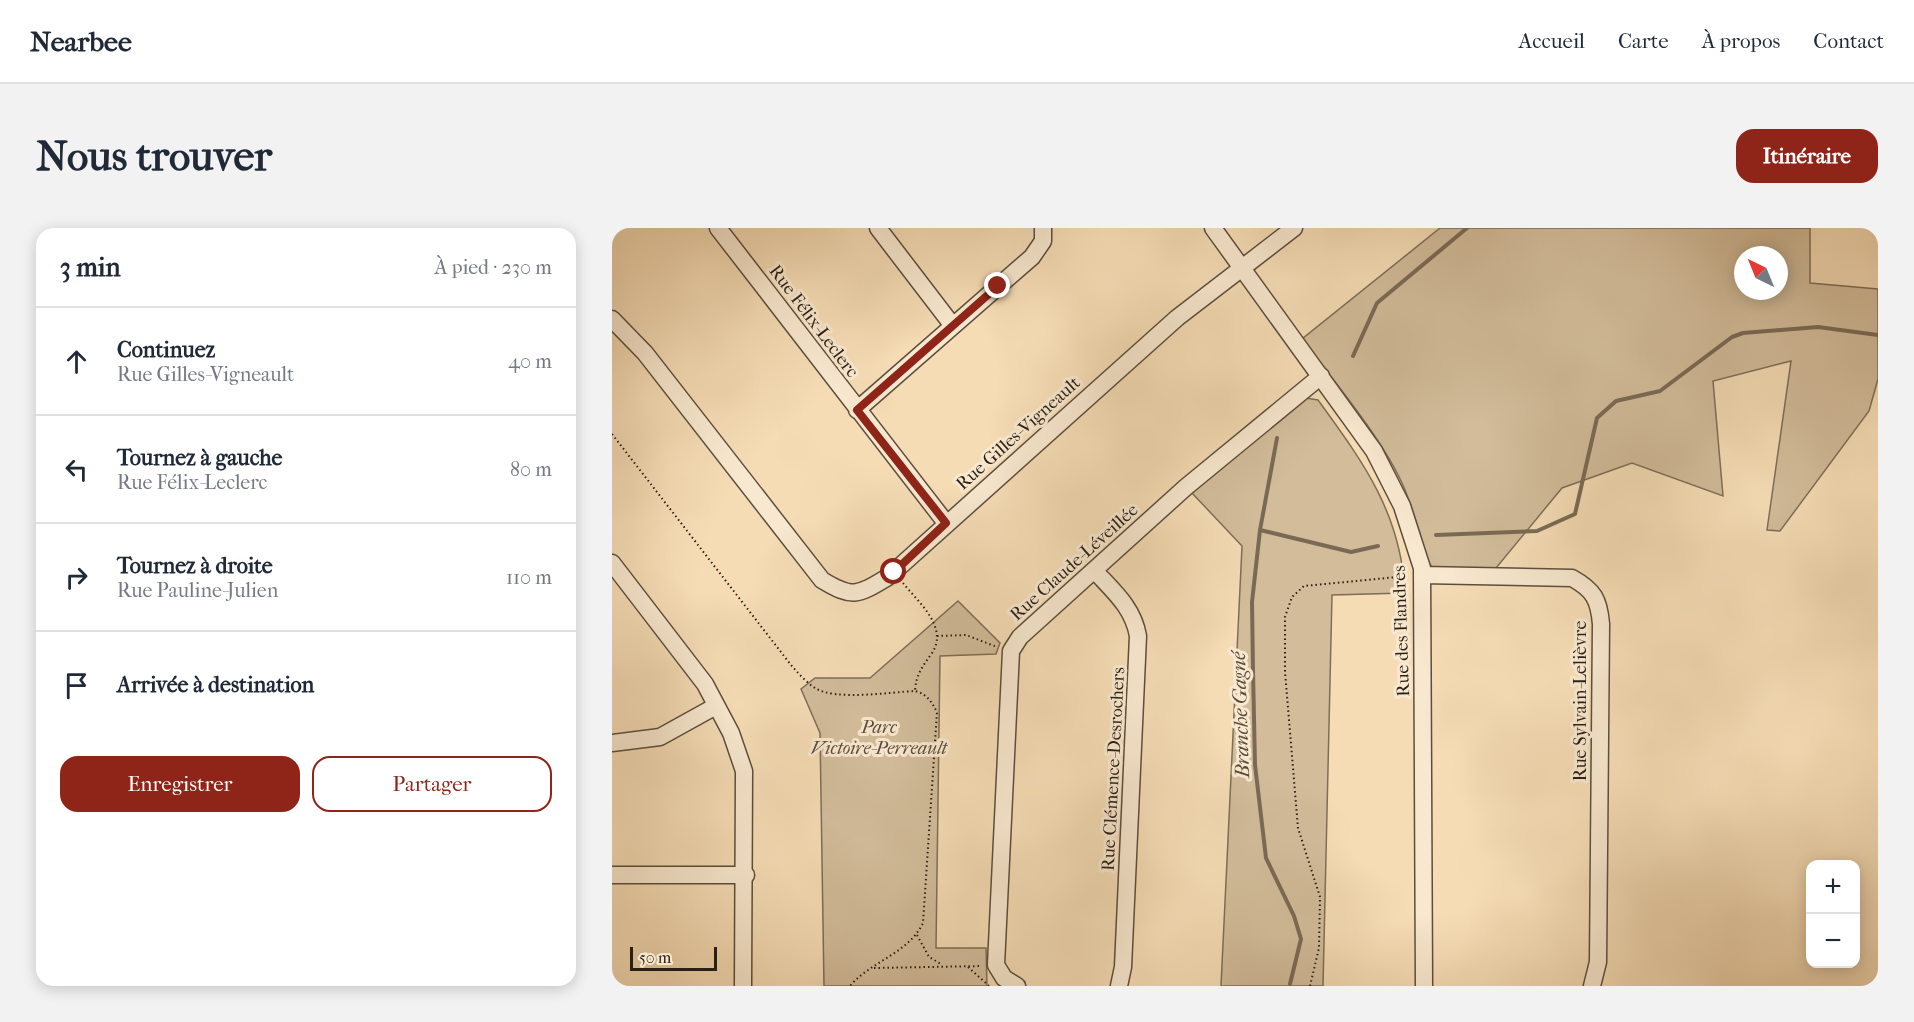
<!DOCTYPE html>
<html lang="fr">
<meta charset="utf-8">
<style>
:root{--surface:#fff;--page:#f2f2f3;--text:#1f2937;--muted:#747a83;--line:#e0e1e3;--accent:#8f2418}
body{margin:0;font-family:"IM FELL French Canon",serif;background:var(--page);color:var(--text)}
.controls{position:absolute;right:18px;bottom:18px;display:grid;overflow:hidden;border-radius:12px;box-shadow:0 3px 15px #0003}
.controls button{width:54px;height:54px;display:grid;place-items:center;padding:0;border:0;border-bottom:2px solid var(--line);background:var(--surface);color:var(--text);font:30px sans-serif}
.compass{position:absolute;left:1122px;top:18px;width:54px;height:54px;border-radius:50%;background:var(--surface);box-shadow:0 3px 15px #0003;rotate:317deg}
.scale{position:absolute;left:18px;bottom:15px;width:87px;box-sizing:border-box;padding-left:6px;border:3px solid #291f15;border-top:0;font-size:16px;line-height:21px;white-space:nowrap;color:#291f15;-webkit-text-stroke:4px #f8e8cf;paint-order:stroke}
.stop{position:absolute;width:18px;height:18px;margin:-14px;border:4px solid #8f2418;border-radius:50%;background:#fff}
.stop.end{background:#8f2418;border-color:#fff;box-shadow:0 2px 6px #0008}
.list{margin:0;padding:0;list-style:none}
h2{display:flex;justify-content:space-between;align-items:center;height:78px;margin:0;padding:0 24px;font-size:26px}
h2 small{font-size:20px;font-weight:400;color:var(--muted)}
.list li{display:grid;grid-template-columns:39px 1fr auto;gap:18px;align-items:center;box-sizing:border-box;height:108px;padding:0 24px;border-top:2px solid var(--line)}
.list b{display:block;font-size:22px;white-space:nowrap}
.list p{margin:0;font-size:20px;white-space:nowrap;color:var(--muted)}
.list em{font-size:20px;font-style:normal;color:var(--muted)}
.actions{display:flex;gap:12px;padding:18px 24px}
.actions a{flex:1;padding:14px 0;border:2px solid var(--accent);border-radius:18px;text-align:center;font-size:21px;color:var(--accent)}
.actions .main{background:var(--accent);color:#fff}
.icon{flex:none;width:33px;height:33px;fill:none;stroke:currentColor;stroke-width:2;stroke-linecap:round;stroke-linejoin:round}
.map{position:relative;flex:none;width:1266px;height:758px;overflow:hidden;border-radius:18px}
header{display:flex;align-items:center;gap:36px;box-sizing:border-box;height:84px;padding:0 30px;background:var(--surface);border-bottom:2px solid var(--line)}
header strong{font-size:28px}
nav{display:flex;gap:33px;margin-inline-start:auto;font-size:21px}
.intro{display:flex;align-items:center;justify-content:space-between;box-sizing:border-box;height:144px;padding:0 36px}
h1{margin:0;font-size:42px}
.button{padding:15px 27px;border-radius:18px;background:var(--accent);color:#fff;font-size:21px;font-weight:700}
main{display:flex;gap:36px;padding:0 36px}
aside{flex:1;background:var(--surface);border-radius:18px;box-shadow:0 3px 15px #0003}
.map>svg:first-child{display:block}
.green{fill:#d2bc9a;stroke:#7e6e58;stroke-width:1.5;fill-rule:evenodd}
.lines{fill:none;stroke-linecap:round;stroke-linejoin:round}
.stream{stroke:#7a6a55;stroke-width:4}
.minor-casing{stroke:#5c4e3d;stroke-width:19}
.path{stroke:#291f15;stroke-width:2;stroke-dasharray:1.5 3;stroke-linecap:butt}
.minor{stroke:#f8e8cf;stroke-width:16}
.route{stroke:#8f2418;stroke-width:8}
.labels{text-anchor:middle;stroke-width:6;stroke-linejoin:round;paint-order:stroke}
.street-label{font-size:18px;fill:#291f15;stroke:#f8e8cf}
.park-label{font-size:18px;font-style:italic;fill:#5c4e3d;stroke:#f8e8cf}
.water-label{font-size:20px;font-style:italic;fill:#584b3a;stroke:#f8e8cf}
</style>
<header>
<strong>Nearbee</strong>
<nav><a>Accueil</a><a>Carte</a><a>À propos</a><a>Contact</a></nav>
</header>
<div class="intro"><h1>Nous trouver</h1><a class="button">Itinéraire</a></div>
<main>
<aside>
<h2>3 min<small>À pied · 230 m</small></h2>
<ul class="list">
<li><svg class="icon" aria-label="ahead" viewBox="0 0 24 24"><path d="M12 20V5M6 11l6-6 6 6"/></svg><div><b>Continuez</b><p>Rue Gilles-Vigneault</p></div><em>40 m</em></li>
<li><svg class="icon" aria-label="left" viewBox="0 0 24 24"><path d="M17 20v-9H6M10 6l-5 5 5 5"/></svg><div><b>Tournez à gauche</b><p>Rue Félix-Leclerc</p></div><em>80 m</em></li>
<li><svg class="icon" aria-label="right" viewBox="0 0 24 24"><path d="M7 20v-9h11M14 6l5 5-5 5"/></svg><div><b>Tournez à droite</b><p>Rue Pauline-Julien</p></div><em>110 m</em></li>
<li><svg class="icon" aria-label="arrive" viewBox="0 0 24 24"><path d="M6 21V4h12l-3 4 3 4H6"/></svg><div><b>Arrivée à destination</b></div></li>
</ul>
<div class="actions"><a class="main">Enregistrer</a><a>Partager</a></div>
</aside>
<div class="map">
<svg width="1266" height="758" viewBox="0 0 1266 758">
<rect width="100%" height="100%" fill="#f5dcb5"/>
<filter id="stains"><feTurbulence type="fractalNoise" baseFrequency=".00333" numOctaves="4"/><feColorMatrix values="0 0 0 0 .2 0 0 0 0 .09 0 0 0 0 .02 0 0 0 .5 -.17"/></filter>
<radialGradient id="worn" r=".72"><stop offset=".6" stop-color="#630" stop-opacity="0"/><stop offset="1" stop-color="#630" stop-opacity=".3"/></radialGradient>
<path class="green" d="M828,0H1198V55L1266,61V151L1257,183L1168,303L1155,302L1179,133L1101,153L1111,268L1020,235L950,260L884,340H821L816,334C808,308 802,281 790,255C768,208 722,153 690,111ZM1131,27H1167V63H1131Z
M694,170L706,172C751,234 789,285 793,365L720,367L711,758H609L630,318L580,265L639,213Z
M346,373L388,415L384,426L328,428L324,720H374L375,758H212L208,505L189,461L203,450H258Z"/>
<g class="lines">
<path class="stream" d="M741,128L765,75L855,0
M665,210L648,302L640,374L641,442L643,537L654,630L682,688L689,711L678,756
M648,302L739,324L766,318
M824,307L925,303L963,286L985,190L1004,173L1048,163L1120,109L1131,105L1206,99L1266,107"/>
<g class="minor-casing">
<path id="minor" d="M106,0L334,295
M266,0L341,98
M601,0L762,223L790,278L810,340L812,758
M0,91L33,125L210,352C241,371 246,367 276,349L565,90L682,0
M245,182L420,29L431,13V0
M0,335L93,456L119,505L132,543L131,758
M482,342C501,363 521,379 526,408L511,739L507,758
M810,347L960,350C982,362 987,372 989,396L986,734L980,758
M0,515L48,509L104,478
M0,647H134
M405,758L392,750L384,737L399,423L408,409L574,259L709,148"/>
</g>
<path class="path" d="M0,206L179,437C186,445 194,454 203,460C223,473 279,464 303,463C315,466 319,473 325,484L311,695C296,726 259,733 238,758
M291,355C306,374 337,399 320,425C311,438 304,446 303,463
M325,408L354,407L385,419
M305,707L317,729L329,736
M356,739L377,758
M262,740L370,738
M698,758L707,720L708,669L686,600L673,444V389L680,369L692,358L796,348"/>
<use href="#minor" class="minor"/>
</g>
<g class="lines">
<path class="route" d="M282,344L334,295L245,182L386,58"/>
</g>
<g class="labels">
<g class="street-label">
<text transform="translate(202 93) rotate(53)" y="6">Rue Félix-Leclerc</text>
<text transform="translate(406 205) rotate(-42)" y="6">Rue Gilles-Vigneault</text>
<text transform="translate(462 334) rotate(-42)" y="6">Rue Claude-Léveillée</text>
<text transform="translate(789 403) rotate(-92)" y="6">Rue des Flandres</text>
<text transform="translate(968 473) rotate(-90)" y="6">Rue Sylvain-Lelièvre</text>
<text transform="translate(501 541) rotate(-87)" y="6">Rue Clémence-Desrochers</text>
</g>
<g class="park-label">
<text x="267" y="505">Parc<tspan x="267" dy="21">Victoire-Perreault</tspan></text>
</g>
<g class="water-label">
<text transform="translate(628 487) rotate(-92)" y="7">Branche Gagné</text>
</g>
</g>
<rect width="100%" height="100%" filter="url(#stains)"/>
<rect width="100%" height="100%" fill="url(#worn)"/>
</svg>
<div class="controls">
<button>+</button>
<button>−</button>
</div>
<svg class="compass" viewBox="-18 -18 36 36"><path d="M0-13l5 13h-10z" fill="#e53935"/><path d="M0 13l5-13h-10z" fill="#747a83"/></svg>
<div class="scale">50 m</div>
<div class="stop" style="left:282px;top:344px"></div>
<div class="stop end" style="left:386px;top:58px"></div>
</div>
</main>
